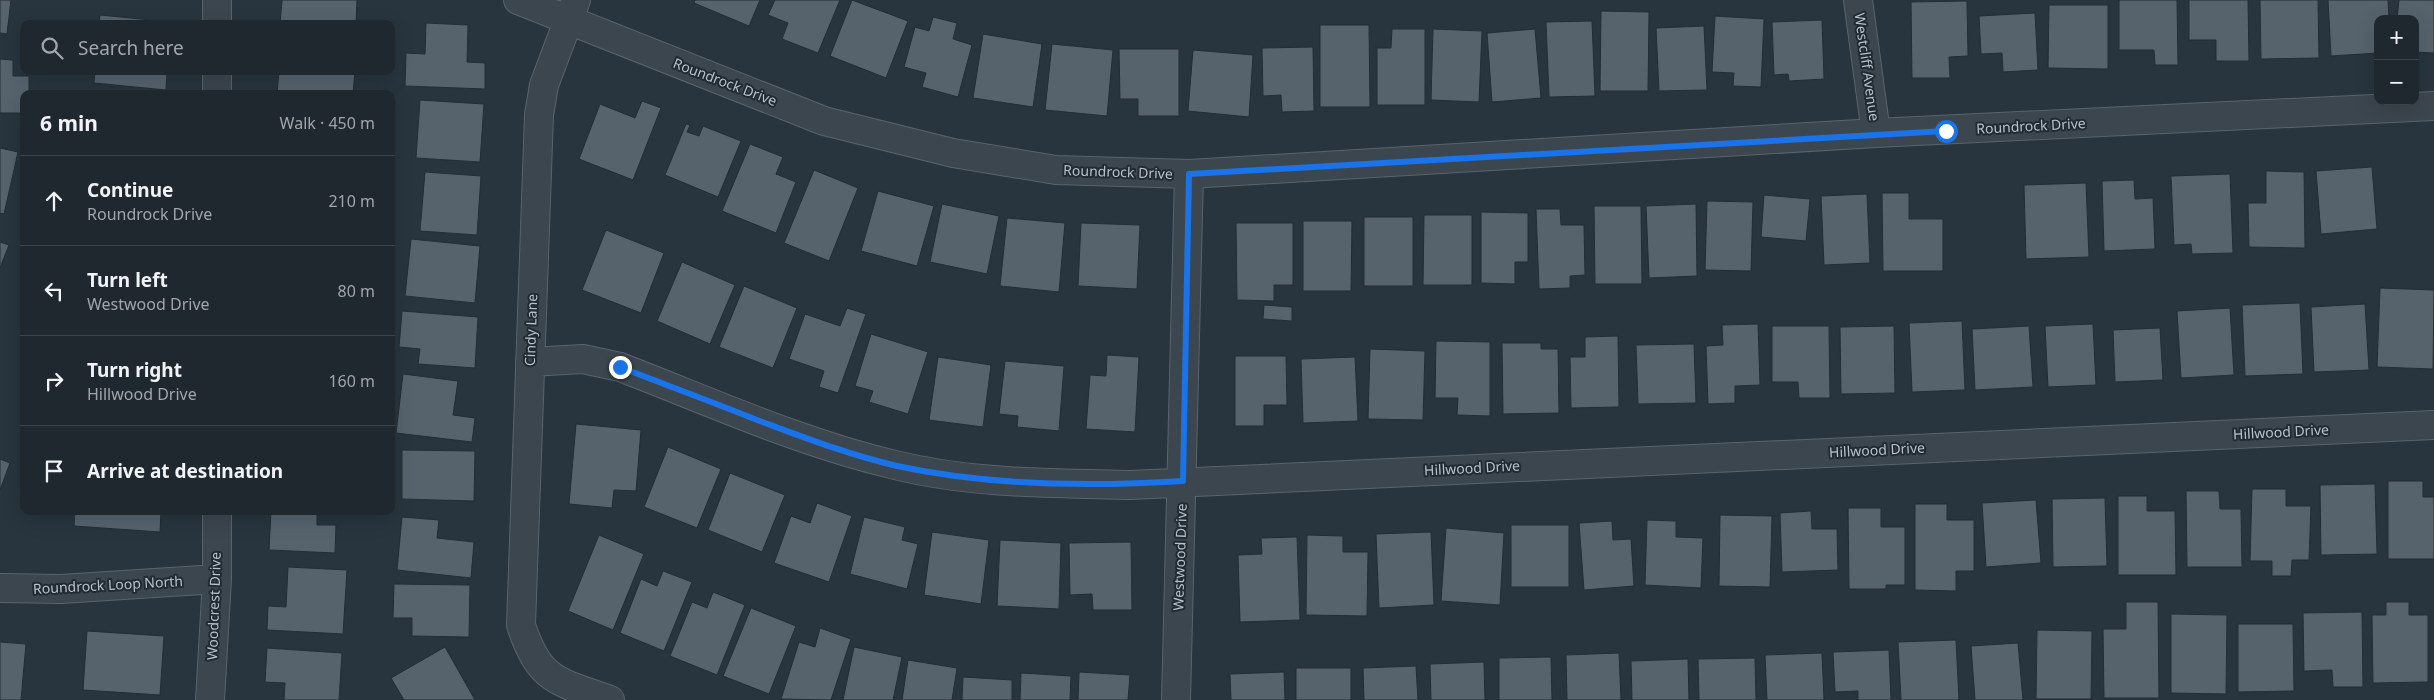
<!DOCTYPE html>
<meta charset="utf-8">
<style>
:root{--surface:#1e282e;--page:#2b343a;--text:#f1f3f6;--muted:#a1a6aa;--line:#3c444a}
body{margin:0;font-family:"Noto Sans",sans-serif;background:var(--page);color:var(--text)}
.controls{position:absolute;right:15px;top:15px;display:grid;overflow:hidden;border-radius:10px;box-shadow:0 5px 20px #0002}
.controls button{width:45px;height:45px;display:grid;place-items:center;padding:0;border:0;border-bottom:1px solid var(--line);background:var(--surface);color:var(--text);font:25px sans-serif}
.stop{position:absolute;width:15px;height:15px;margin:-11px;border:4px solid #1a73e8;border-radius:50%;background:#fff}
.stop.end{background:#1a73e8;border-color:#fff;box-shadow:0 1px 5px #0008}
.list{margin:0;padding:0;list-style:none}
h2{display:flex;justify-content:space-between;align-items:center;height:65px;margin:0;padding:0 20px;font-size:21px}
h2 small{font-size:16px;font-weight:400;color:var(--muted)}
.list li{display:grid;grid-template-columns:32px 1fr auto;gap:15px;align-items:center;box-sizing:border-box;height:90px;padding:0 20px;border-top:1px solid var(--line)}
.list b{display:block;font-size:19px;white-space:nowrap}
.list p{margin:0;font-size:16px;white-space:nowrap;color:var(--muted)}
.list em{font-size:16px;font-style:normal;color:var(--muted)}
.icon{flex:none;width:28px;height:28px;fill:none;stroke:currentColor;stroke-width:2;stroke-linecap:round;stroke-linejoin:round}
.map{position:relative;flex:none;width:2434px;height:700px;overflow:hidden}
.search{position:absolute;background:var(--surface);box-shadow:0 5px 20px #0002;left:20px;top:20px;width:375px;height:55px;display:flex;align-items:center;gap:12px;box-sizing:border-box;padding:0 18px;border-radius:10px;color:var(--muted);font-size:19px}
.panel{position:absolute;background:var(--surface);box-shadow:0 5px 20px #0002;left:20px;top:90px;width:375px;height:425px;border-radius:10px}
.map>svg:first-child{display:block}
.building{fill:#56636d;stroke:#232d35}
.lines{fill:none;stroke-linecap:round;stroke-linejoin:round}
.street-casing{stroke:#5a646c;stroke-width:30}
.street{stroke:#3c464e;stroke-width:28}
.route{stroke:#1a73e8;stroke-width:6}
.labels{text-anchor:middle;stroke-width:4;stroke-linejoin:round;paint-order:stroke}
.street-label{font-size:14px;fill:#b8c1c9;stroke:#202b33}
</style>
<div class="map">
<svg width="2434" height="700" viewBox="0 0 2434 700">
<rect width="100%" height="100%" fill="#28353e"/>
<path class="building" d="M0,0H11L7,34L0,33Z
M282,0H357L356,24H280Z
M695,0H760L749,26L694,3Z
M775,0H840L818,53L782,39L788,23L768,15Z
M852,0L908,21L886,78L830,56Z
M2119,0H2177L2178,65H2155L2154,50H2119Z
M2189,0H2248L2249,61H2216V40H2189Z
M2260,0H2318L2319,58L2261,59Z
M2328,0H2388L2389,19H2378V53L2331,56Z
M2399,0H2434V53L2415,52V19H2397Z
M1967,1L1968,56L1949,57L1950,78H1912L1911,2Z
M2049,5H2108V69L2048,68Z
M1601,11L1649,12L1648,91H1600Z
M2035,13L2038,70L2003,72L2002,53L1981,54L1979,16Z
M100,15L151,20V24H99Z
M1715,16L1764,19L1761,87L1733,86L1734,73L1712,72Z
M933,17L957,23L953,39L972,45L958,97L922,87L926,73L904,67L915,27L929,31Z
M1822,20L1824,79L1789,81L1788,74L1774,75L1772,22Z
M1592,21L1595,96L1549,97L1546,22Z
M426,23L468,25L467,62L485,63V89L405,86L406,53L425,54Z
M1320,25H1369L1370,107H1320Z
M1704,26L1707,90L1659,91L1656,28Z
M1392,29H1425V105H1377V48H1391Z
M1433,29L1482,31L1479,102L1431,100Z
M1535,29L1541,98L1492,102L1487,33Z
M983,34L1042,44L1033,107L973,98Z
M1052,44L1113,50L1107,116L1045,110Z
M1313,47L1314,111L1282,112L1281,95L1263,96L1262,48Z
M1119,49H1179V116H1138V99H1120Z
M1193,50L1253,55L1249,117L1188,111Z
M0,59L13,60V76H29V94H24V113H0Z
M95,71H167L166,90L94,83Z
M279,71H355L353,94H277Z
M420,100L484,104L480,162L416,158Z
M642,101L661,108L633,180L579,159L600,104L635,118Z
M686,124L690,125L687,132L699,136L703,126L741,141L718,197L665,175Z
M750,144L783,157L776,174L796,182L776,233L722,211Z
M0,148L18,152L4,214L0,213Z
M2372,167L2377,229L2321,234L2316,171Z
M814,170L858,188L829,261L784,243Z
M2266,171L2304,172L2305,248L2249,247L2248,203H2266Z
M425,172L481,176L477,235L420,231Z
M2230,174L2233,253L2192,254L2191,244L2174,245L2171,176Z
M2134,180L2135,199L2153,198L2155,249L2104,251L2102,181Z
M2086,183L2089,257L2026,259L2024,185Z
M878,191L934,206L917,266L861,251Z
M1882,193H1909V219H1943V271H1883Z
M1867,194L1870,263L1824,265L1821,196Z
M1764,195L1810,199L1806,241L1761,237Z
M1707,201L1753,202L1751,271L1705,270Z
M942,204L999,216L987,274L930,262Z
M1696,204L1697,276L1649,278L1646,206Z
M1594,206H1641L1642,284H1595Z
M1536,209H1560L1561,225H1584L1585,275L1570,276V288L1539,289Z
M1481,212L1528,213V262H1515V284L1481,283Z
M1424,215H1472V285H1423Z
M1364,217H1413V286H1364Z
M1007,218L1065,223L1059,292L1000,286Z
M1303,221H1352L1351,291H1303Z
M1081,223L1140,225L1137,289L1078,286Z
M1236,223H1293V285H1274V301L1237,300Z
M606,230L664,253L641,313L582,290Z
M411,239L480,246L475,303L405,296Z
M0,242L9,245L0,268Z
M682,262L735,285L710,344L657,321Z
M744,286L797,308L773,368L719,347Z
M2380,288L2434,290L2433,369L2377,367Z
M2300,303L2303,374L2245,376L2242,305Z
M2365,304L2369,370L2314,372L2311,307Z
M1264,305L1292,307V321L1263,319Z
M847,308L866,314L838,393L819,387L824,371L789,359L805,314L840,326Z
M2230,308L2234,375L2181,378L2177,311Z
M402,311L478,317L475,368L418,364L420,349L399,347Z
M1962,321L1965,390L1912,392L1909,323Z
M1758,324L1760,385L1735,386V403L1708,404L1706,346L1723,345L1722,325Z
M2093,324L2096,385L2048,387L2045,326Z
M1772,326H1829L1830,398H1799L1798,382H1772Z
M1894,326L1895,393L1841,394L1840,327Z
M2029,326L2033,387L1975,390L1972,329Z
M2160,328L2163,380L2115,382L2113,330Z
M871,334L928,352L908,414L869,402L873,391L855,386Z
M1618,336L1619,407L1571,408L1570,357H1585V337Z
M1436,341L1490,342V416L1457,415L1458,398H1435Z
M1502,343H1541V349H1558L1559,413L1503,414Z
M1694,344L1696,403L1638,404L1636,345Z
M1370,349L1425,351L1423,420L1368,419Z
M1107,355L1139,357L1135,432L1086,429L1090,375L1106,376Z
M1235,356H1286L1287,405H1264V426H1235Z
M938,357L991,365L983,427L929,420Z
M1355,357L1358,421L1303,423L1301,359Z
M1005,361L1064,366L1059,431L1017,427L1018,416L999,414Z
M403,374L458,381L453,415L475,418L472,442L396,433Z
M576,424L641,430L636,491L614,490L612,508L569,504Z
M668,447L721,469L697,528L644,507Z
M402,450L475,451L474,501L402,499Z
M0,459L10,463L0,490Z
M730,473L785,495L762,552L708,530Z
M2388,481H2423V497H2434V559H2388Z
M2375,484L2377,554L2321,555L2320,485Z
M2252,489H2286V506H2311L2309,560H2292L2291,576H2272V561H2250Z
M2186,491H2219L2220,509H2241L2242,567H2187Z
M2118,496H2147V511H2175L2176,575H2118Z
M2105,498L2107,566L2053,567L2052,499Z
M2036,500L2041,563L1986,567L1982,503Z
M817,503L852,516L829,582L774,563L791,516L810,523Z
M1915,504H1947V520H1974V571H1956V591L1915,590Z
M1848,508H1881V527H1905V585H1886V589H1849Z
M75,511H161L160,532L74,526Z
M271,511H317V525H336L335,553L269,550Z
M1811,511L1812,529H1837L1838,570L1782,572L1780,513Z
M1720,515L1772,516L1770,587L1719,586Z
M402,517L439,520L437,538L474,542L471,578L397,570Z
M864,517L905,527L902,540L918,544L907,589L850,574Z
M1647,520L1676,521V537L1703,538L1701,588L1645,585Z
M1612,521L1613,540L1631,539L1634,586L1584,590L1579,523Z
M1511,525H1569V587H1511Z
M1446,528L1504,533L1500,605L1441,601Z
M932,532L989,540L981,604L924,595Z
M1431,532L1434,605L1379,608L1376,534Z
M599,535L644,554L613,630L568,611Z
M1307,535L1343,536V552H1368L1367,616L1306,615Z
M1297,537L1300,620L1240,622L1238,555L1262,554L1261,538Z
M1000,540L1061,543L1059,609L997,606Z
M1131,542L1132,610H1093L1092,594L1070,595L1069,543Z
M288,567L347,570L343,634L267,630L268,606L286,607Z
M663,571L692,582L664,651L620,633L641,579L657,586Z
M394,584L470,585L469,637L412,636V618H393Z
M713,592L745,605L717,675L670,656L692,602L707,608Z
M2126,602H2158L2159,698H2104L2103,629H2126Z
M2386,602H2409V615H2428V682L2373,683L2372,615H2386Z
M751,608L796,626L769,694L723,676Z
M2362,612L2363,687H2333L2332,670L2304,671L2303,613Z
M2171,614L2227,615L2226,694L2171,693Z
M2238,624H2293L2294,691L2238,692Z
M820,628L851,639L831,700L781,699L799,642L815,647Z
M2037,630L2092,631L2091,699H2036Z
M87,631L164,636L160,695L83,690Z
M1956,640L1959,700H1901L1898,642Z
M0,642L26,644L21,700H0Z
M2018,643L2023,700H1975L1971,646Z
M445,647L475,700H404L391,678Z
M854,647L902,657L893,700H843Z
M267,648L342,653L339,700H284L285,683L265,682Z
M1889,650L1891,700H1858V691L1835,692L1833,652Z
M1619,653L1621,700H1567L1566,655Z
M1822,653L1824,700H1767L1765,655Z
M1551,657L1552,700H1499V658Z
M1755,658L1756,700H1699L1698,659Z
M1688,659L1689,700H1632L1631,661Z
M908,660L957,668L952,700H902Z
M1484,662L1485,700H1431L1430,664Z
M1416,666L1418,700H1364L1363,668Z
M1296,668H1351V700H1296Z
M1079,672L1130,675L1128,700H1078Z
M1284,672L1285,700H1231L1230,674Z
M1021,673L1071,676L1070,700H1020Z
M963,677L1012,680V700H962Z"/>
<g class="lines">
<g class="street-casing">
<path id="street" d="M217,0V24
M518,0L824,121L953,153L1056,170L1189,174L1876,133L2434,106
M576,0L544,85L539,115L521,625C539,682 558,681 610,700
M1858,0L1876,133
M217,71V94
M530,362L583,359L620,367C711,402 801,443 895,465C972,484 1052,483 1130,485L2434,425
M0,588L61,589L217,579
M210,700L217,579V511
M1176,700L1189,174"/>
</g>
<use href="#street" class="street"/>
</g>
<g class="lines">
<path class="route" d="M620,367C666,385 712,402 757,420C803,437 849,455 897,466C990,486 1088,487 1183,481L1189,174L1946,131"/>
</g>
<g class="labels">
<g class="street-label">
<text transform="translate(1867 67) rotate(82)" y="5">Westcliff Avenue</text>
<text transform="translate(725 82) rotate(21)" y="5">Roundrock Drive</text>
<text transform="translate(2031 126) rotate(-3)" y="5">Roundrock Drive</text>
<text transform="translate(1118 172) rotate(2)" y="5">Roundrock Drive</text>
<text transform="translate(531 330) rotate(-88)" y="5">Cindy Lane</text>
<text transform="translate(2281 432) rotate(-3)" y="5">Hillwood Drive</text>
<text transform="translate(1877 450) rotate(-3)" y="5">Hillwood Drive</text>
<text transform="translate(1472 468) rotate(-3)" y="5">Hillwood Drive</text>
<text transform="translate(1180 557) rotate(-88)" y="5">Westwood Drive</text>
<text transform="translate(108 585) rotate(-3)" y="5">Roundrock Loop North</text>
<text transform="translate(214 606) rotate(-88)" y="5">Woodcrest Drive</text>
</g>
</g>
</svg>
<div class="controls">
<button>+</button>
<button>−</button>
</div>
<div class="stop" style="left:1946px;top:131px"></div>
<div class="stop end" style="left:620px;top:367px"></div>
<div class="search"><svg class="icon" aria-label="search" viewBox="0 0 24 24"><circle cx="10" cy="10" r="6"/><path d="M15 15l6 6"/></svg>Search here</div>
<section class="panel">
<h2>6 min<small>Walk · 450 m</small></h2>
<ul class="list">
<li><svg class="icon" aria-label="ahead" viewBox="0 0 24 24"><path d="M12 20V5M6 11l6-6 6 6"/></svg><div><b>Continue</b><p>Roundrock Drive</p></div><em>210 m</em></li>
<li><svg class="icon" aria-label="left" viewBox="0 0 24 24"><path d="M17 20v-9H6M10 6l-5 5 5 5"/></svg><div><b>Turn left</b><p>Westwood Drive</p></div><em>80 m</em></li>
<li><svg class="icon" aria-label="right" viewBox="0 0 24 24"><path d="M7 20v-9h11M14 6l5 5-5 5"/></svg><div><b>Turn right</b><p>Hillwood Drive</p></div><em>160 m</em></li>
<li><svg class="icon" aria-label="arrive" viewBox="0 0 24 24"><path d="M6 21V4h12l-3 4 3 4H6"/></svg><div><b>Arrive at destination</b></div></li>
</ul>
</section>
</div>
